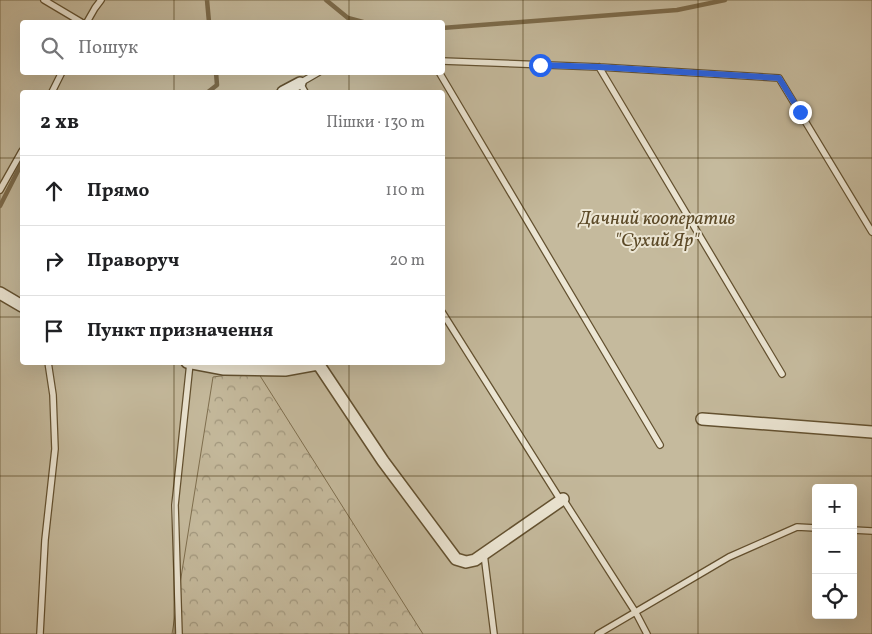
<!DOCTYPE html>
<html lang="uk">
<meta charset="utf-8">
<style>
:root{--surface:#fff;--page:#f2f2f2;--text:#202124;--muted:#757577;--line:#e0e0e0}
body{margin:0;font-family:Vollkorn,serif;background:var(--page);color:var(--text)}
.controls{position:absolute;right:15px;bottom:15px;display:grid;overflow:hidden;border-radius:5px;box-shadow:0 5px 20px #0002}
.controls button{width:45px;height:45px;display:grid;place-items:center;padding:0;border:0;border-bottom:1px solid var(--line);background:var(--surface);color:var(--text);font:25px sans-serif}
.stop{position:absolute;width:15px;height:15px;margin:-11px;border:4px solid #2563eb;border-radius:50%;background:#fff}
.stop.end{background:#2563eb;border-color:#fff;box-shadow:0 1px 5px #0008}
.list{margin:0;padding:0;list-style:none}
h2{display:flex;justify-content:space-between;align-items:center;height:65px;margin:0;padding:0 20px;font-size:21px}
h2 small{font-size:16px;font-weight:400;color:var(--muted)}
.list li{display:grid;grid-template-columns:32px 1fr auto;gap:15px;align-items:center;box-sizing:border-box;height:70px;padding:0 20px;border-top:1px solid var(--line)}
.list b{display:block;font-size:19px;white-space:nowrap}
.list em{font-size:16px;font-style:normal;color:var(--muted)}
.icon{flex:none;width:28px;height:28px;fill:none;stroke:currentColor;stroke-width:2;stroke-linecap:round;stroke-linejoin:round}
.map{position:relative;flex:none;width:872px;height:634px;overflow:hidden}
.search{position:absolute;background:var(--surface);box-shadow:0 5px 20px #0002;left:20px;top:20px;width:425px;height:55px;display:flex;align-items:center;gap:12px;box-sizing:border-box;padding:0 18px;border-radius:5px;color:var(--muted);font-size:19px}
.panel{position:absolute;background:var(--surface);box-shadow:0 5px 20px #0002;left:20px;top:90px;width:425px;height:275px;border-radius:5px}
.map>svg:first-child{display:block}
.green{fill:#c5ba9d;stroke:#7f6f4f;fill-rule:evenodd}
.forest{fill:url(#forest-crowns);stroke:#7f6f4f}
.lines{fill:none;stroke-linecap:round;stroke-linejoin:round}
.stream{stroke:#7c6b4b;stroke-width:4.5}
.service-casing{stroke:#635130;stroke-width:8}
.minor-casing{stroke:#635130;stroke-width:14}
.service{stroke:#ece6d4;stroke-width:5.5}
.minor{stroke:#ece6d4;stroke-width:11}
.route{stroke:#2563eb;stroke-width:6}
.grid{fill:none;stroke:#392401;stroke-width:1;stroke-opacity:0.55}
.labels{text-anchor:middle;stroke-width:4;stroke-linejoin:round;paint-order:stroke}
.park-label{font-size:19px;font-style:italic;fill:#5c4a28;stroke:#ece6d4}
</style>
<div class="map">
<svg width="872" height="634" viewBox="0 0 872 634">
<defs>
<pattern id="forest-crowns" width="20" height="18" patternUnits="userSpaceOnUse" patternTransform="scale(1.25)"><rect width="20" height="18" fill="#c5ba9d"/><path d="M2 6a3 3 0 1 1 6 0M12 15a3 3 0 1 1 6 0" fill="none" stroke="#a1977e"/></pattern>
</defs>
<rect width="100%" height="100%" fill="#e2d9bd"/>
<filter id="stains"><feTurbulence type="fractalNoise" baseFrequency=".004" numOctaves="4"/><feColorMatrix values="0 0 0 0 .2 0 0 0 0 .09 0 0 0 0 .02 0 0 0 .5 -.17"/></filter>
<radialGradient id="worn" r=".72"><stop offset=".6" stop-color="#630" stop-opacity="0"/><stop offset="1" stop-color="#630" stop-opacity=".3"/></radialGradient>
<path class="green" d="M0,0H872V634H0ZM22,22H442V72H22ZM22,92H442V362H22ZM816,488H853V615H816Z"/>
<path class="forest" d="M257,371L423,634H172L213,377Z"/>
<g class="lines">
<path class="stream" d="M207,0L209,22
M326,0L348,18L363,22
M442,28L677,10L725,0
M208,92L217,85L216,72
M0,206L22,163"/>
<g class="service-casing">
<path id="service" d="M44,0L81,22
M87,22L95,8L101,0
M442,61L599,67L779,78L872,232
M599,67L782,374
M439,72L660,445
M52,92L62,72
M305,92L300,83L319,72
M0,190L22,151
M442,312L558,496L563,499L636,613L647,634
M853,530L872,531
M484,554L494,634
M40,634L45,540L55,449L53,395L48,362
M179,634L175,505L190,363
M598,634L729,557L797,527L816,528"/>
</g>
<g class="minor-casing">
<path id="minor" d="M283,92L300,83
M0,293L22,306
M187,362L224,369L285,370L318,364
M317,362L383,461L456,559L466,562L475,560L563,499
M702,419L872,432"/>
</g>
<use href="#service" class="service"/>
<use href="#minor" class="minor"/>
</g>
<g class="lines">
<path class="route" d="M540,65L599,67L779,78L800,112"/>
</g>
<path class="grid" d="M174,0V22M349,0V22M523,0V634M698,0V634M174,72V92M349,72V92M0,158H22M442,158H872M0,317H22M442,317H872M174,362V634M349,362V634M0,476H872"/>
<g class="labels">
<g class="park-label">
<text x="657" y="224">Дачний кооператив<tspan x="657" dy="22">"Сухий Яр"</tspan></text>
</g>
</g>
<rect width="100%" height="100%" filter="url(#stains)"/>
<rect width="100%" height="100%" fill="url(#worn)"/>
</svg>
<div class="controls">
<button>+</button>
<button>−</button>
<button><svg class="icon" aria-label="locate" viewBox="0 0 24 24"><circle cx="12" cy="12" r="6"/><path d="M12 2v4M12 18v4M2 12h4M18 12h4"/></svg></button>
</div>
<div class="stop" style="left:540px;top:65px"></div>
<div class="stop end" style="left:800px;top:112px"></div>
<div class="search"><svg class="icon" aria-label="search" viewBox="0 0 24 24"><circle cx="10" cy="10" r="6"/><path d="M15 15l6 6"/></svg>Пошук</div>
<section class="panel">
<h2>2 хв<small>Пішки · 130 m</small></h2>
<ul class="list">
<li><svg class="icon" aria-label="ahead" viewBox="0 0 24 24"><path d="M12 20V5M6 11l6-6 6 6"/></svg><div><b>Прямо</b></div><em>110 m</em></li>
<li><svg class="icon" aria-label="right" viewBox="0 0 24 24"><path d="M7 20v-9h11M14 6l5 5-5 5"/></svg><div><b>Праворуч</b></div><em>20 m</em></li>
<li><svg class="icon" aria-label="arrive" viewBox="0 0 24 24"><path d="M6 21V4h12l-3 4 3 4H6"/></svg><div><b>Пункт призначення</b></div></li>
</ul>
</section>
</div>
